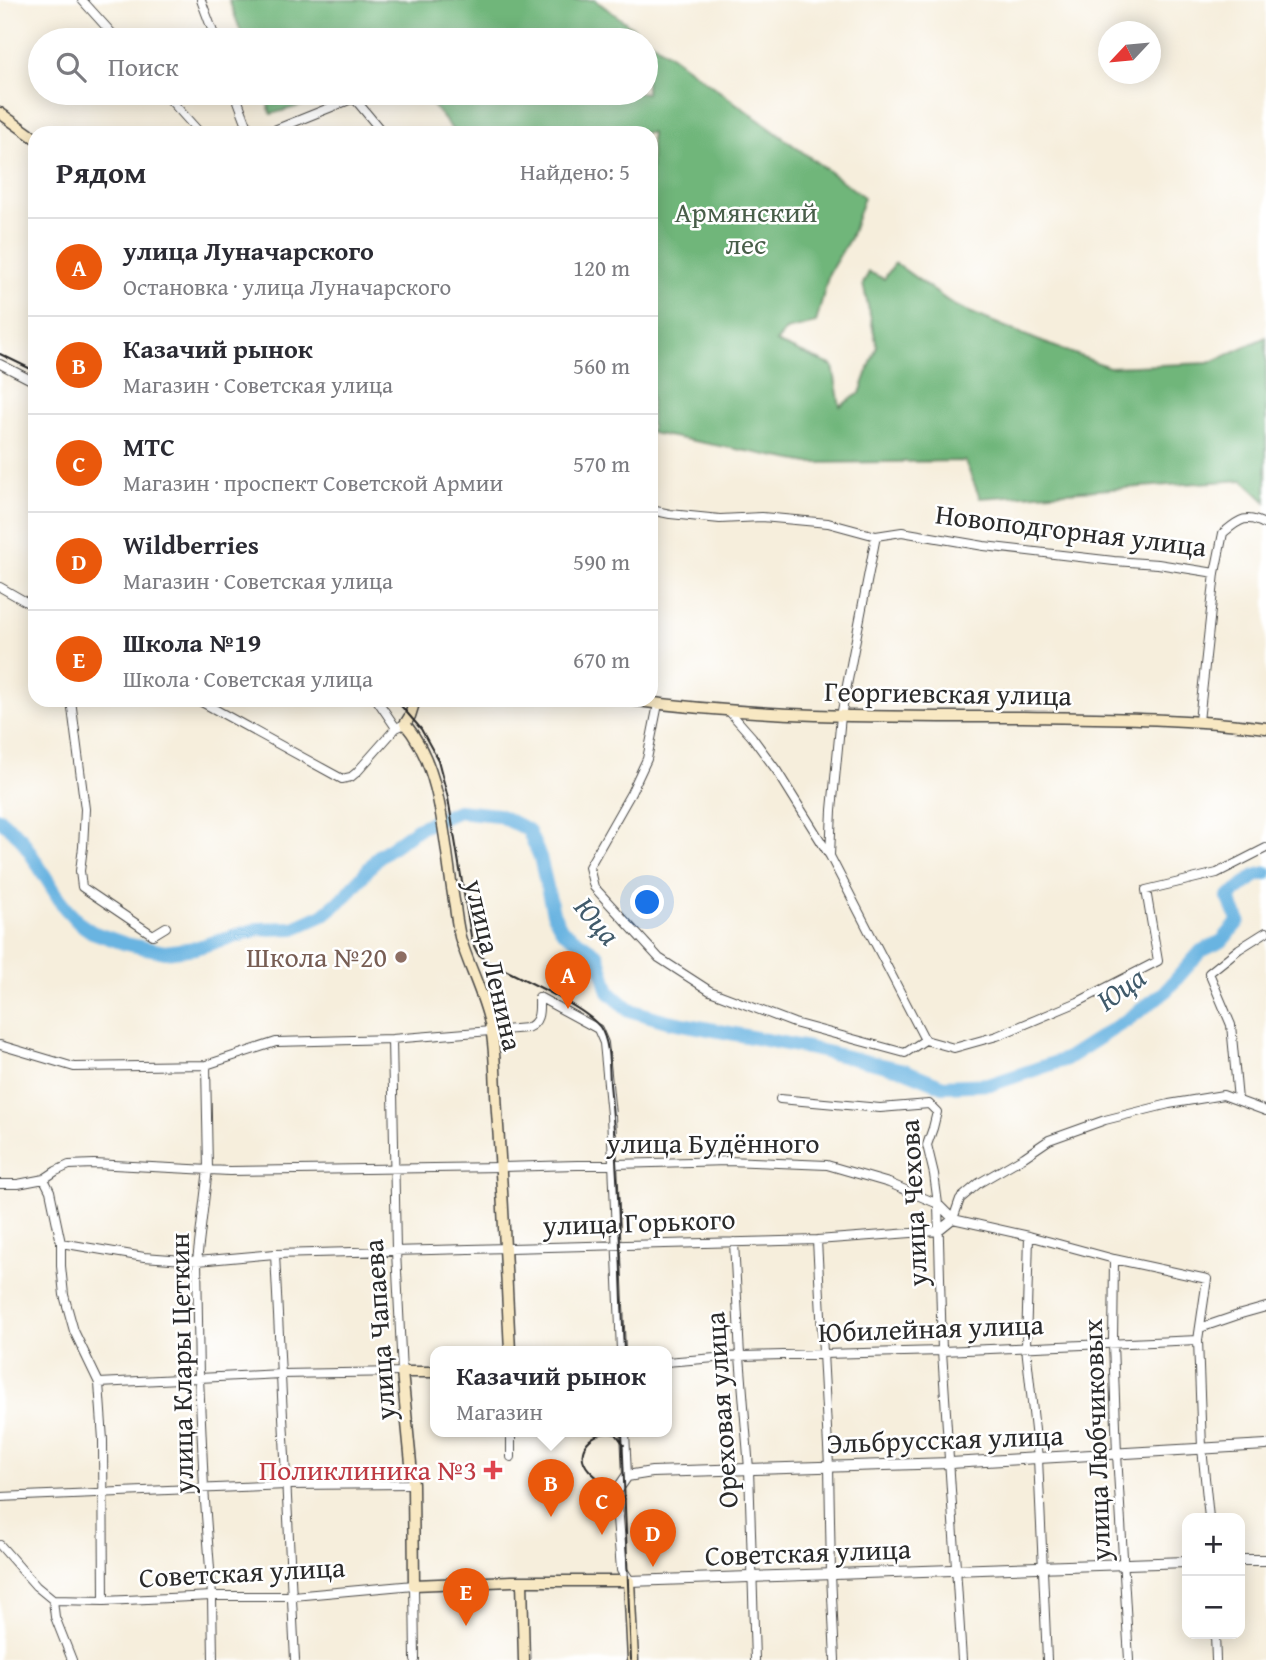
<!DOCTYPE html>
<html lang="ru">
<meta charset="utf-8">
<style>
:root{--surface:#fff;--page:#f7f7f7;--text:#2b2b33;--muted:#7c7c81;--line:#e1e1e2;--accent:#ea580c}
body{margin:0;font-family:"Gentium Book Plus",serif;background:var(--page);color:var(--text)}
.controls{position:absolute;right:21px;bottom:21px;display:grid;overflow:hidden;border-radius:14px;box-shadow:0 4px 18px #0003}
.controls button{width:63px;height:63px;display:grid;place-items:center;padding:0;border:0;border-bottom:2px solid var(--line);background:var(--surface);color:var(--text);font:35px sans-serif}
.compass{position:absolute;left:1098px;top:21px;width:63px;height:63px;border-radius:50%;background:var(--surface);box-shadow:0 4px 18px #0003;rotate:244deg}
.you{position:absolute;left:648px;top:903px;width:24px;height:24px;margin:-18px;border:5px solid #fff;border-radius:50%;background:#1a73e8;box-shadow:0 0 0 10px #1a73e833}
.badge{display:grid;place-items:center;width:46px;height:46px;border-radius:50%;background:var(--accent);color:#fff;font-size:23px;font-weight:700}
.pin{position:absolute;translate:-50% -58px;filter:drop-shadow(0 2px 4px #0008)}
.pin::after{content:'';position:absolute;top:37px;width:24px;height:21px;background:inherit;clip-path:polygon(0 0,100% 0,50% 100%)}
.popup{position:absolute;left:430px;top:1346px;width:242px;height:91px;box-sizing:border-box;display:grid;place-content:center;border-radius:14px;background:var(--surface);filter:drop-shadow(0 2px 5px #0005);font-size:23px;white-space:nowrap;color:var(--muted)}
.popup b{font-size:26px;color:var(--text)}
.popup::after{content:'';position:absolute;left:50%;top:100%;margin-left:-14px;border:14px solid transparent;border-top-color:var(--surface)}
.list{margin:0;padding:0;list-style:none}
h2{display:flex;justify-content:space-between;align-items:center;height:91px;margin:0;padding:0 28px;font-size:30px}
h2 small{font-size:23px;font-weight:400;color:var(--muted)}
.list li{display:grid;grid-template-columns:46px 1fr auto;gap:21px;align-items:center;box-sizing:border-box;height:98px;padding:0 28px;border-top:2px solid var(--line)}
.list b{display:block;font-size:26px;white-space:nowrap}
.list p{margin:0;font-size:23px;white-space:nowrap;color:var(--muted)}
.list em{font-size:23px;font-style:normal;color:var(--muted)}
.icon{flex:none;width:38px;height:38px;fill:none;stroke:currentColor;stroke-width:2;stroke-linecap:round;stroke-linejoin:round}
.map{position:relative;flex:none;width:1266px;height:1660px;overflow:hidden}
.search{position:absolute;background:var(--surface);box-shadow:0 4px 18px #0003;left:28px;top:28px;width:630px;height:77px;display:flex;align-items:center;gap:18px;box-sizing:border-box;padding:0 24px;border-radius:38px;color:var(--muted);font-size:26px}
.panel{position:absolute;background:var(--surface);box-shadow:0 4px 18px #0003;left:28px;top:126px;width:630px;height:581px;border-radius:21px}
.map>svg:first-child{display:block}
.forest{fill:#6fb67a;stroke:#4d7052;stroke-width:2}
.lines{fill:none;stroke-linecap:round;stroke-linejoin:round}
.river{stroke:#69b4e1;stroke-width:14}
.minor-casing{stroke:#494846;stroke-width:10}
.tertiary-casing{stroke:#494846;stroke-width:12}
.secondary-casing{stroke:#494846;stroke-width:13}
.minor{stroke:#fff;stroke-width:8}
.tertiary{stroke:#fff;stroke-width:10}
.secondary{stroke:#f8e8c3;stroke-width:10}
.tram{stroke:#2b2b2b;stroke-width:2}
.education-dot{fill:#8d6e63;stroke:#fff;stroke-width:2.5}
.health-dot{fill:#e0444e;stroke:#fff;stroke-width:2.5}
.labels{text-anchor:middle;stroke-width:5;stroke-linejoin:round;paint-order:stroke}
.park-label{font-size:28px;fill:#485e49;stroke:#fff}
.street-label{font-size:28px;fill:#2b2b2b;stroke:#fff}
.education-label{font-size:28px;fill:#785e54;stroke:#fff;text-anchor:end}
.health-label{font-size:28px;fill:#be3a42;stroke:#fff;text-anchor:end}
.water-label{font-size:30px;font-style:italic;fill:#415b6b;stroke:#fff}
</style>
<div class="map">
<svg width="1266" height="1660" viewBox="0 0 1266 1660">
<rect width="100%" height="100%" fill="#fff"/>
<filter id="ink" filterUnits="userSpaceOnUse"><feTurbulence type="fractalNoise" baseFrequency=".0143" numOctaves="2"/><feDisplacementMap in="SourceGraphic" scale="14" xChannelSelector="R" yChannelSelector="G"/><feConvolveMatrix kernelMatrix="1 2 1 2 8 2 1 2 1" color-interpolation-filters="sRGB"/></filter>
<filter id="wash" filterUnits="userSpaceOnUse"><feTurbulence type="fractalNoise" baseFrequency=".00686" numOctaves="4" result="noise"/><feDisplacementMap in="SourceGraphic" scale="28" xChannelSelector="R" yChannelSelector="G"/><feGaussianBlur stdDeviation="1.57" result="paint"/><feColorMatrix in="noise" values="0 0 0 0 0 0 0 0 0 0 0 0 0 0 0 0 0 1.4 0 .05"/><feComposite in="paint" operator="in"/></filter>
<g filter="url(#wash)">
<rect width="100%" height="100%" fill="#f6eedc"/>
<path class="forest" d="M229,0H595L864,197L850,238L829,273L816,323L786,330L776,342L833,366L840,406L860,393L877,346L863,284L869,272L884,279L895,263L955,306L1037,340L1109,367L1209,363L1266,337V502L1243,480L980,498L965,461L809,463L651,433V133H455L423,93H646V40H244Z
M264,93H346L271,114Z"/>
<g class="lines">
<path class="river" d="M0,819L21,838L65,908L79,923L92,932L126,944L165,952L195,948L259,929L294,928L323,915L345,897L379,856L417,829L458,811L498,815L528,830L540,857L553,913L562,930L598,955L609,992L629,1010L667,1021L808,1048L904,1070L943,1086L992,1084L1066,1059L1127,1020L1165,992L1201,951L1222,941L1239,921L1228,897L1255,876L1266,873"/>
</g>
</g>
<g filter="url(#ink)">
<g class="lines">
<g class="minor-casing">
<path id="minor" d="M82,0L118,40
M201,0L216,40
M164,93L200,133
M235,93L250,133
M267,133L354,98L383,133
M0,364L35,382
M651,510L670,514L720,519L762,517L828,523L876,536L902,532L984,546L1114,561L1158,564L1215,573L1223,533C1239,520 1246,513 1266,525
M0,587L35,607
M71,700L85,809L83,847L80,871L82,887L153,935L166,927
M198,700L342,779L351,777L357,772L396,728L405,724
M377,700L396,728
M658,704L647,759L631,793L589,867L594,887L659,958L710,991L794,1023L905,1053L925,1040L954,1048L997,1036L1078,1002L1158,961L1146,890L1217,873L1266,848
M729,711L752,737L777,771L830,856L925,1040
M1199,721L1215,573
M830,855L832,810L841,716L876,536
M0,1045L74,1067L206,1065L276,1042L392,1039L527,1028C541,1022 539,1010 539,997L598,1029L604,1043L611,1115L621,1351
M206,1065L208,1169L197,1261L199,1377L204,1488L212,1596L213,1660
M780,1099L880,1108L929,1104L937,1112L933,1128L927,1145L934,1174L938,1204L942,1351L962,1660
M1238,1100L1231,1025L1209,973L1239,949L1266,932
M44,1179L50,1191L61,1243V1266L64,1295L74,1331L99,1383L103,1440L104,1601
M0,1184H18L44,1179L56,1171L69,1165L94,1164L229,1171L502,1167L728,1161L827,1165L889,1183L938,1204L953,1219L960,1199L979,1183L1024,1157L1049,1140L1105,1120L1169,1104L1223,1095L1266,1111
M1029,1236L1026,1347L1038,1458L1047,1660
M817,1240L829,1466L831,1574L835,1660
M734,1242L740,1356L749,1469L755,1660
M61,1243L144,1257L197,1261L275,1254L817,1240L938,1231L953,1219L1029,1236L1114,1259L1207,1279L1198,1340L1202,1448L1209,1518
M275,1254L295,1660
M1114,1259L1113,1343L1117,1454L1129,1660
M1200,1328L1241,1314L1266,1307
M666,1362L740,1356L942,1351L1198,1340
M99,1383L281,1374L402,1372L396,1251L392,1039
M511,1431V1457
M625,1431L627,1476
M0,1497L286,1485L413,1484
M0,1545L36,1586L53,1600L55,1617L72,1660
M53,1600L104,1601L212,1596H293L414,1585L415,1660
M1215,1634L1216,1660"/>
</g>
<g class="tertiary-casing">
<path id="tertiary" d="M1240,1560H1266
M1187,1562L629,1581L622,1570L616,1492L627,1476L652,1472L950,1463L1266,1445"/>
</g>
<g class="secondary-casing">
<path id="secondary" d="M0,113L35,138
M415,700L410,716L405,724C444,769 444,849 455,906C456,916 458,927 460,937C469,968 485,996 491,1028C496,1055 495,1085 497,1112C503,1192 506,1271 510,1351
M630,700C760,718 891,717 1022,717C1104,718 1185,718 1266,728
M435,1372H402L413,1484L414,1585L512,1581H629L633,1660
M522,1581L524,1660"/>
</g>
<use href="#minor" class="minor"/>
<use href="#tertiary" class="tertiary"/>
<use href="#secondary" class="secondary"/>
<path class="tram" d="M0,354L35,371
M396,700L421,729L438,760L448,798L472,942L478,954L489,962C514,975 584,1006 600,1027C610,1042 609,1066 610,1084C619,1172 620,1262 624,1351
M622,1431L631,1660
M624,1445L616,1434C594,1428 571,1450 589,1470C599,1482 615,1487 625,1499"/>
</g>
</g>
<circle class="education-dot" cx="401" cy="957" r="7"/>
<path class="health-dot" d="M489.5 1459.5h7v7h7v7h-7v7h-7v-7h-7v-7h7z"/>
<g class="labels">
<g class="park-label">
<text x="746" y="222">Армянский<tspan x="746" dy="32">лес</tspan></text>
</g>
<g class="street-label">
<text transform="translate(1071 530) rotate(7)" y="10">Новоподгорная улица</text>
<text transform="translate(948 693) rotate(1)" y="10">Георгиевская улица</text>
<text transform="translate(494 965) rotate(77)" y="10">улица Ленина</text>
<text x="713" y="1153">улица Будённого</text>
<text transform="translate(913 1203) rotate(-93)" y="10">улица Чехова</text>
<text transform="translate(639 1222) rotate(-2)" y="10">улица Горького</text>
<text transform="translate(931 1328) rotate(-2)" y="10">Юбилейная улица</text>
<text transform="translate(379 1330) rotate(-94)" y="10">улица Чапаева</text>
<text transform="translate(181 1363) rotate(-91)" y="10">улица Клары Цеткин</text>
<text transform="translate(721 1410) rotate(-94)" y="10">Ореховая улица</text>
<text transform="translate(945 1439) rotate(-2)" y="10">Эльбрусская улица</text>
<text transform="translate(1096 1440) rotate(-92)" y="10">улица Любчиковых</text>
<text transform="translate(808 1552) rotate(-2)" y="10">Советская улица</text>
<text transform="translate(242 1572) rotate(-3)" y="10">Советская улица</text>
</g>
<g class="education-label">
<text x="387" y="967">Школа №20</text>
</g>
<g class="health-label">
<text x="477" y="1480">Поликлиника №3</text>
</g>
<g class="water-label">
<text transform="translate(597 921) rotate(50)" y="10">Юца</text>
<text transform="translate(1121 989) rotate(-36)" y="10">Юца</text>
</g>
</g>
</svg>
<div class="controls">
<button>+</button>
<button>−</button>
</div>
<svg class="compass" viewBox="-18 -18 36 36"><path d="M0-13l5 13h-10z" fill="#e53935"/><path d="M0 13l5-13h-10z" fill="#7c7c81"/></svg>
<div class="you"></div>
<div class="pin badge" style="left:568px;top:1009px">A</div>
<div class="pin badge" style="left:551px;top:1517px">B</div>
<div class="popup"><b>Казачий рынок</b>Магазин</div>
<div class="pin badge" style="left:602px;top:1535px">C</div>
<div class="pin badge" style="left:653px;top:1567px">D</div>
<div class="pin badge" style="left:466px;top:1626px">E</div>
<div class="search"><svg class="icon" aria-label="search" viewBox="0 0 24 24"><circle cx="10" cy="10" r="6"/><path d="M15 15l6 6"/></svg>Поиск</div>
<section class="panel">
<h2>Рядом<small>Найдено: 5</small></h2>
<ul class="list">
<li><span class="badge">A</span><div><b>улица Луначарского</b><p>Остановка · улица Луначарского</p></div><em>120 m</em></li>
<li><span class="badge">B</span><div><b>Казачий рынок</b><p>Магазин · Советская улица</p></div><em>560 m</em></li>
<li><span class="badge">C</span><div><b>МТС</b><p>Магазин · проспект Советской Армии</p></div><em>570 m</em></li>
<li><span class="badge">D</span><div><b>Wildberries</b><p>Магазин · Советская улица</p></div><em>590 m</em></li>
<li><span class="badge">E</span><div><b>Школа №19</b><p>Школа · Советская улица</p></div><em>670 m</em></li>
</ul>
</section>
</div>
